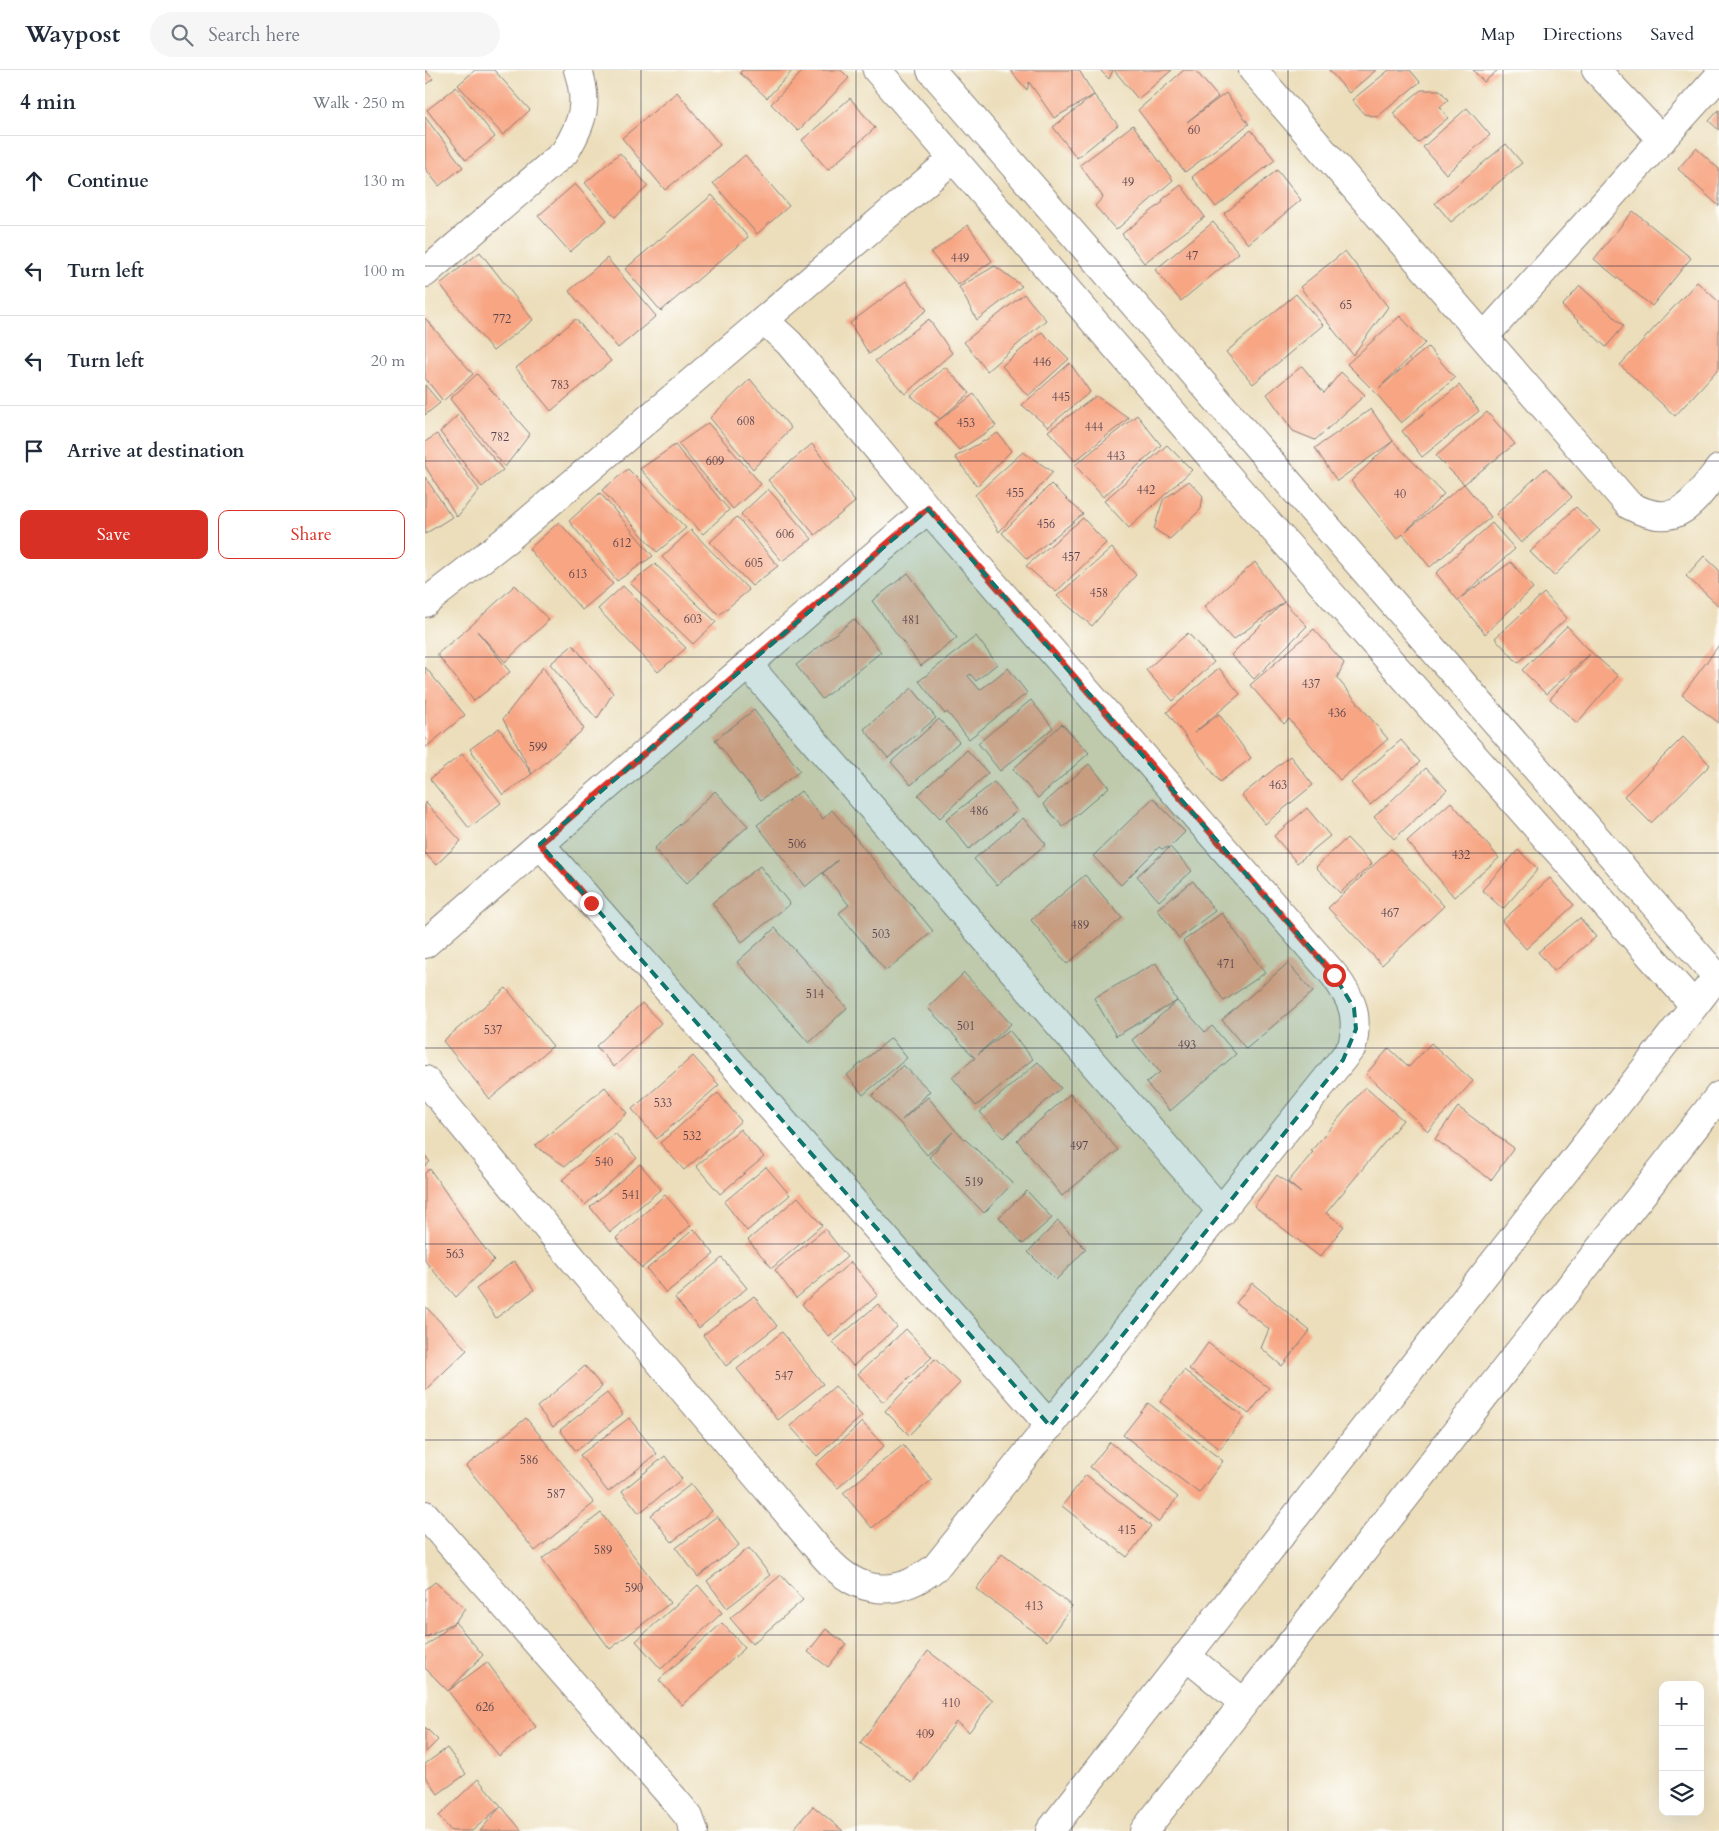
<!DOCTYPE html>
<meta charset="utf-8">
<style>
:root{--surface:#fff;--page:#f6f6f7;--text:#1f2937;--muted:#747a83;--line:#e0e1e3;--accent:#d93025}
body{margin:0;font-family:Cardo,serif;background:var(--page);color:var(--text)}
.controls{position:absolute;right:15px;bottom:15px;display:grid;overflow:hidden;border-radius:10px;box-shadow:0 5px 20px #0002}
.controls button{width:45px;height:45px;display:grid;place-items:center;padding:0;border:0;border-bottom:1px solid var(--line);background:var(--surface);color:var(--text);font:25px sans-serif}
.stop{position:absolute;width:15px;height:15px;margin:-11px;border:4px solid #d93025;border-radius:50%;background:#fff}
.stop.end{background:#d93025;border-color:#fff;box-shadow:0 1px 5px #0008}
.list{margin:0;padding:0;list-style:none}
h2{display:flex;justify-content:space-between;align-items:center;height:65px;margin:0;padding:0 20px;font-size:21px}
h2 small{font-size:16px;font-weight:400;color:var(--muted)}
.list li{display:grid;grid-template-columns:32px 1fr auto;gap:15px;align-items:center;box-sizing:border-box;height:90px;padding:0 20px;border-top:1px solid var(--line)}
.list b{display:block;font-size:19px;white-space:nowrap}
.list em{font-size:16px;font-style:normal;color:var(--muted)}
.actions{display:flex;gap:10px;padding:15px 20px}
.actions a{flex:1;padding:11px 0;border:1px solid var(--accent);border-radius:10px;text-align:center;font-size:18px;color:var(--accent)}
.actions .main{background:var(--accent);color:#fff}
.icon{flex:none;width:28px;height:28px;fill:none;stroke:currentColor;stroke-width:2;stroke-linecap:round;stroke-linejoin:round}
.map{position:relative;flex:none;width:1294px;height:1761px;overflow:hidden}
header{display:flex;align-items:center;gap:30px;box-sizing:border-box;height:70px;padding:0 25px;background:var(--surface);border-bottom:1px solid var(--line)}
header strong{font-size:24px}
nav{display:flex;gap:28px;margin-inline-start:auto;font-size:18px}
.search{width:350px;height:45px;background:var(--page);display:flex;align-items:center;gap:12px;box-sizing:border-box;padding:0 18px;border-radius:28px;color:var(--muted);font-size:19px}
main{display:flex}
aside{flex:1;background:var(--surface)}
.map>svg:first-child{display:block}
.building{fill:#f7a583}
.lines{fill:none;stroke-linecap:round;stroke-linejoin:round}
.street-casing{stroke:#87807b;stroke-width:30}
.secondary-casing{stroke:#87807b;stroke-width:30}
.street{stroke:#fff;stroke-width:28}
.secondary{stroke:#fff;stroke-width:28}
.route{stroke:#d93025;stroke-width:6}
.marked{fill:#0f766e;fill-opacity:0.2;stroke:#0f766e;stroke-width:4;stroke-dasharray:10 6;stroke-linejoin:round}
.grid{fill:none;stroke:#22223b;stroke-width:1;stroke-opacity:0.55}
.labels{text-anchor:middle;stroke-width:4.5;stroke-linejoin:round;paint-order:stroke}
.number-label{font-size:12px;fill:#57434d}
</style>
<header>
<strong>Waypost</strong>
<div class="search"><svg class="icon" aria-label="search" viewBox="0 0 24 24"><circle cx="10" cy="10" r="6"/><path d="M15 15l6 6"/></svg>Search here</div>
<nav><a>Map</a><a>Directions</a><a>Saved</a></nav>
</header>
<main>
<aside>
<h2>4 min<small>Walk · 250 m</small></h2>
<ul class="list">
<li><svg class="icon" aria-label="ahead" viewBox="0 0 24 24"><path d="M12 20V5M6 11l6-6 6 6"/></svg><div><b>Continue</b></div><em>130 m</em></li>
<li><svg class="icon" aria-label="left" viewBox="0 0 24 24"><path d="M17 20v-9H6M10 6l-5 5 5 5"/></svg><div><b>Turn left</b></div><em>100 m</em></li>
<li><svg class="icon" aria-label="left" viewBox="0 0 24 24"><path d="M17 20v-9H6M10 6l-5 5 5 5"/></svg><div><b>Turn left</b></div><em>20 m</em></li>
<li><svg class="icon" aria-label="arrive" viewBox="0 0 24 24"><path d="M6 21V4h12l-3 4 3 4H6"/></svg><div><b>Arrive at destination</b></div></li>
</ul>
<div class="actions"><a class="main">Save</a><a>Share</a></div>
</aside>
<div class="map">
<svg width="1294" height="1761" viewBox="0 0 1294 1761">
<rect width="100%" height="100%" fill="#fdfcf7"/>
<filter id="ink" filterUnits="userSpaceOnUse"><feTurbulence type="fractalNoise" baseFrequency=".02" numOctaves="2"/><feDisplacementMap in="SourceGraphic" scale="10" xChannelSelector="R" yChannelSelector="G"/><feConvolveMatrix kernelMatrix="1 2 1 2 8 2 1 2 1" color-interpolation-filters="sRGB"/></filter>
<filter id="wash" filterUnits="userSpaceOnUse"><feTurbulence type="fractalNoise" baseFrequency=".0096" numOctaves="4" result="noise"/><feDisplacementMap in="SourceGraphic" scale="20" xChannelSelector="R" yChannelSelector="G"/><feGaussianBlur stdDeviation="1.12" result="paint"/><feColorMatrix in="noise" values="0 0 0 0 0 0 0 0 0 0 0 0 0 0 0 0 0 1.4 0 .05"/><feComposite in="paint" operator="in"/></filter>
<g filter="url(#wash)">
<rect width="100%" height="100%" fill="#ecdebb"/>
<g id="blocks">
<path class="building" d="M0,0L8,9L0,15Z
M50,0H69L105,40L78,65L33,15Z
M317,0H368L342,28L315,3Z
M379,0H416L424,8L373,61L346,34Z
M585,0H654L669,25L629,48L604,12L602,20Z
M675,0H688L684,9Z
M689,0H747L713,29Z
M759,0H770L793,27L762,52L801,23L824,54L760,102L713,40Z
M904,0H951L924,23Z
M964,0H985L995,12L952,47L939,44L927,30Z
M1048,0H1073L1059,12Z
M31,17L70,67L41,90L2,40Z
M996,20H1015L1023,30L1015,37L1023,48L993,73L968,43Z
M252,22L295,75L240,120L197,68Z
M669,25L693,55L652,88L628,57Z
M425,28L450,58L403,100L377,70Z
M1042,38L1065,65L1021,104L998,77Z
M1294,40V60L1284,51Z
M0,47L38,97L14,116L0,98Z
M708,55L748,110L691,160L670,136L678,127L655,95Z
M826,60L850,90L791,137L767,107Z
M1081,74L1097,93L1026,152L1010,133Z
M1271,78L1294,99V136L1253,99Z
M195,83L223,116L190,147L160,113Z
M320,85L364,136L332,164L288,113Z
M852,100L876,130L823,174L799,144Z
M150,114L182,150L145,182L113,146Z
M756,115L780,147L719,193L697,164L738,132L737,130Z
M287,125L323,167L236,241L200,199Z
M1208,141L1266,188L1227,236L1169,189Z
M788,152L814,183L756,231L730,200Z
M543,155L567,191L533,215L506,183Z
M920,181L963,237L928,285L875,217Z
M55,182L108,250L68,281L15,214Z
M182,188L231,246L193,278L144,221Z
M570,196L597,216L552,250L534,217Z
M481,211L502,240L444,284L425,253Z
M1272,212L1294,232V298L1250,346L1195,295Z
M1155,216L1199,256L1181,277L1137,236Z
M599,224L621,250L562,301L539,272Z
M871,224L898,255L828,314L801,282Z
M975,246L1000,273L954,318L1003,277L1030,308L976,353L950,322L922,294Z
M0,248L48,304L18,331L0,308Z
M151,249L186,291L126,341L91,298Z
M504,249L527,283L480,324L450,291Z
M617,262L644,289L603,326L577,296Z
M645,293L665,322L623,357L597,335Z
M877,296L899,323L916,302L940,325L890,370L868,361L842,324Z
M520,297L545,323L515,349L486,326Z
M52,304L105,364L80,397L25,329Z
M325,309L366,358L328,399L285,348Z
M0,315L15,333L0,345Z
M1034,315L1054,341L997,387L977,361Z
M549,324L571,356L534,380L510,353Z
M671,326L704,348L650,391L623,361Z
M946,339L968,371L1019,424L981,461L1039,414L1066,447L1005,497L978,464L972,469L926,411L968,371L912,411L890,378Z
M1062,342L1090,374L1039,414L1011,386Z
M33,345L78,400L57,417L15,362Z
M712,345L736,375L678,427L650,395Z
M283,353L336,414L308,439L253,374Z
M573,363L586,381L552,416L530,387Z
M12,364L54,420L32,447L0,396V372Z
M387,374L430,432L390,465L343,410Z
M250,375L304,440L278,464L215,399Z
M742,375L767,400L704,458L679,431Z
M598,382L628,402L574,462L550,425Z
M1121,398L1147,427L1096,473L1071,444Z
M203,399L261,458L232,482L177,420Z
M0,407L27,447L0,464Z
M764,411L778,426L776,439L745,469L729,459L738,430Z
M626,414L658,444L602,489L577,463Z
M343,419L387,469L357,491L316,444Z
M175,423L228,486L192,511L144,451Z
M1151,437L1175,461L1129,506L1105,482Z
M312,447L353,496L327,516L285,472Z
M658,448L681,473L631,522L601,496Z
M134,452L188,514L157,540L104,479Z
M1067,453L1090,479L1034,529L1086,492L1108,518L1060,564L1011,503Z
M266,460L324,520L294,545L237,487Z
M687,478L711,505L667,556L632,526Z
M1279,486L1294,500V536L1261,506Z
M830,492L859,532L808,570L779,537Z
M230,494L291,552L268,574L205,513Z
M483,503L532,568L496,596L447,531Z
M90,515L124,550L80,592L52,561L85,602L49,631L12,584L47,555Z
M198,516L261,578L233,602L173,539Z
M1119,523L1142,548L1093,593L1070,568Z
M859,532L882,556L829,609L806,585Z
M429,549L456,582L397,629L371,595Z
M1142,556L1166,582L1193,606L1152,653L1125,629L1165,584L1121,624L1097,600Z
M889,559L919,593L912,608L963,669L915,710L864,649L859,654L825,615Z
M763,563L789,592L748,631L721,600Z
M551,566L572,594L551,611L545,604L543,606L555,620L583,598L602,623L544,669L522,642L520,644L494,611Z
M148,575L188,623L172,649L125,594Z
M1294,575V653L1257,625Z
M0,597L40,645L0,678Z
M118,597L159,659L107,704L78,649Z
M794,598L815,624L769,663L794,644L826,688L795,712L742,642Z
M487,618L511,648L463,688L439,659Z
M606,630L628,658L575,701L553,673Z
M329,640L375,701L336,730L290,670Z
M514,649L534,672L486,715L466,692Z
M637,654L664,683L613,728L588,699Z
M74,658L107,704L78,725L45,679Z
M1258,667L1285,695L1226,753L1199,726Z
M976,670L995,692L945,735L926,713Z
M542,680L563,703L515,748L493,725Z
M37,684L76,733L44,758L5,709Z
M865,686L888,715L840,754L817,725Z
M664,694L684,717L638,757L618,734Z
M1001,698L1022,720L969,769L949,747Z
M569,712L592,741L544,779L521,750Z
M290,721L323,756L262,813L229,779Z
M376,721L398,749L407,740L508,861L461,901L414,843L424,835L398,803L413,790L380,817L332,755Z
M728,728L760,762L745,777L737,779L734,777L696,815L668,786Z
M0,732L36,771L11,795L0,783Z
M1026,732L1074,788L1029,827L982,771Z
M882,738L905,766L872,793L849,766Z
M598,748L621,774L572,815L549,789Z
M922,768L947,794L915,823L891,797Z
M745,777L767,801L734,831L712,806Z
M966,779L1019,836L957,895L903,838Z
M1093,780L1113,799L1078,839L1057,820Z
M335,796L365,834L317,872L287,833Z
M660,805L697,848L642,894L606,850Z
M1125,808L1149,835L1101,879L1077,851Z
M768,811L790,841L754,868L732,839Z
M797,843L840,903L799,931L758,871Z
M1155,848L1171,867L1129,901L1113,882Z
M350,858L422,938L384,973L312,892Z
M731,893L752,931L780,962L787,956L811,984L745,1041L721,1013L735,1002L707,970L752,931L691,966L669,928Z
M863,893L888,922L821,979L797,950Z
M539,903L586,954L553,984L584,960L608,989L551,1036L527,1007L550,988L503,938Z
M81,918L128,976L65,1029L18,971Z
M217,933L236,953L189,997L171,976Z
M466,968L482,988L438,1025L422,1005Z
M1006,973L1048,1011L1003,1061L941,1004L964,978L984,997Z
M268,986L294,1015L232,1069L207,1039Z
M613,992L636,1018L578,1068L555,1042Z
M478,995L505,1021L477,1050L503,1027L530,1060L588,1113L559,1143L504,1087L528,1062L502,1085L474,1052L447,1026Z
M180,1017L202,1043L140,1096L110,1076Z
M940,1017L978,1050L901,1143L919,1156L895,1187L829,1136L852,1105L876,1123L863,1112L888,1082L886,1081Z
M293,1023L316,1051L259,1100L235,1073Z
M645,1024L693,1080L637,1126L592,1070Z
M1033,1037L1089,1078L1066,1110L1010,1069Z
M315,1059L339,1087L295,1124L271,1096Z
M190,1063L212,1088L160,1135L137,1110Z
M0,1085L5,1092L0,1096Z
M215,1094L236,1119L185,1162L165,1137Z
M341,1097L365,1125L322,1161L299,1132Z
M5,1099L50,1166L69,1190L31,1227L0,1191V1103Z
M602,1121L627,1148L598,1174L574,1147Z
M240,1125L266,1155L217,1198L191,1168Z
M373,1127L397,1155L347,1198L323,1170Z
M633,1151L661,1179L631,1210L603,1182Z
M269,1159L289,1184L241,1223L222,1199Z
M400,1159L422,1187L371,1228L350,1200Z
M297,1188L322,1218L274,1258L250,1228Z
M89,1191L109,1220L71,1248L51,1219Z
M426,1192L453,1225L404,1267L377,1234Z
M827,1213L885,1261L857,1296L836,1278L844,1259L811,1233Z
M329,1226L352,1256L301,1296L278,1265Z
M453,1234L472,1257L428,1296L408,1272Z
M0,1236L42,1280L0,1320Z
M481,1259L507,1287L458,1332L433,1304Z
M357,1262L398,1314L353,1350L312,1299Z
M783,1273L844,1318L824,1344L764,1299Z
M510,1289L535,1313L484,1365L460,1341Z
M160,1296L177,1317L128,1357L112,1337Z
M759,1300L819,1347L795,1379L735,1332Z
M410,1316L437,1346L392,1386L365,1356Z
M182,1323L198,1344L151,1381L135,1360Z
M723,1333L798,1391L774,1423L698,1365Z
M101,1348L169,1433L110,1481L41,1396Z
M204,1348L232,1384L183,1422L155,1385Z
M437,1352L459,1376L413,1418L391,1394Z
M685,1372L753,1427L733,1452L665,1397Z
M478,1375L507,1410L447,1458L418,1423Z
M240,1386L257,1409L214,1443L197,1421Z
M661,1405L726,1456L702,1487L637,1436Z
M266,1414L287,1441L247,1472L226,1445Z
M176,1443L245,1533L185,1579L117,1489Z
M292,1446L314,1475L273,1507L251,1478Z
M324,1478L345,1505L302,1538L282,1511Z
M577,1484L647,1536L622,1571L551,1519Z
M356,1505L378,1530L327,1574L305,1548Z
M10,1512L40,1538L30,1552L58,1585L23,1621L0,1598V1577L30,1552L0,1568V1520Z
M273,1515L297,1543L236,1599L211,1571Z
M297,1553L320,1578L257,1635L234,1610Z
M401,1559L421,1574L403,1597L383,1582Z
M503,1581L568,1630L544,1662L531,1652L487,1713L435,1673Z
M62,1592L111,1657L74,1686L23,1621Z
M0,1657L13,1670L0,1683Z
M22,1678L41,1704L13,1724L0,1706V1694Z
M53,1709L76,1736L97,1761H55L76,1736L47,1761H26L14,1746Z
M388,1736L418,1761H367Z"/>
</g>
</g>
<g filter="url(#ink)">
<use href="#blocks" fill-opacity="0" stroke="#87807b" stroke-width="1"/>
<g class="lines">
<g class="street-casing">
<path id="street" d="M452,0L836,445L1269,935
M506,0L1292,907
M828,0L1204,435C1252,461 1266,435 1294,399
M1171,0L1237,70
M0,203L140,82C158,52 164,34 153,0
M1059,267L1294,6
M0,533L81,470L529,88
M323,595L797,1142
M115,774L625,1356
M0,874L503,439
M0,1010L176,1223L400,1487C433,1525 471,1529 511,1497L927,977C934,945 928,931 909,905L503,439L364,273L339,250
M0,1445L249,1729L264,1747L269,1761"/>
</g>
<g class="secondary-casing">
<path id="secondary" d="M761,1586L819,1633
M625,1761L1294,904
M719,1761L1294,1026"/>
</g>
<use href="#street" class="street"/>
<use href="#secondary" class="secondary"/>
</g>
</g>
<g class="lines" filter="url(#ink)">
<path class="route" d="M166,833L115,774L503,438L909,905"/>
</g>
<path class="marked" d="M503,439L909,905L929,938L931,959L918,990L625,1356L115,774Z"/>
<path class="grid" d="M216,0V1761M431,0V1761M647,0V1761M863,0V1761M1078,0V1761M0,196H1294M0,391H1294M0,587H1294M0,783H1294M0,978H1294M0,1174H1294M0,1370H1294M0,1565H1294"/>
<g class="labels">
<g class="number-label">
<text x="769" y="64">60</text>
<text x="703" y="116">49</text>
<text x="767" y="190">47</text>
<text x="535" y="192">449</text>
<text x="921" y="239">65</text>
<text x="77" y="253">772</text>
<text x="617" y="296">446</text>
<text x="135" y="319">783</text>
<text x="636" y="331">445</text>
<text x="321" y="355">608</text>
<text x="541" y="357">453</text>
<text x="669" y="361">444</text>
<text x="75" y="371">782</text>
<text x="691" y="390">443</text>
<text x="290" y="395">609</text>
<text x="721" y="424">442</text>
<text x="590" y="427">455</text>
<text x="975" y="428">40</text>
<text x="621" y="458">456</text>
<text x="360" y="468">606</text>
<text x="197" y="477">612</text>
<text x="646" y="491">457</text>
<text x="329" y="497">605</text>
<text x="153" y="508">613</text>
<text x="674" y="527">458</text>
<text x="268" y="553">603</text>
<text x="486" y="554">481</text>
<text x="886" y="618">437</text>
<text x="912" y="647">436</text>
<text x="113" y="681">599</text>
<text x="853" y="719">463</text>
<text x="554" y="745">486</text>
<text x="372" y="778">506</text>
<text x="1036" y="789">432</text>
<text x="965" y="847">467</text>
<text x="655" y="859">489</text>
<text x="456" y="868">503</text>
<text x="801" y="898">471</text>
<text x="390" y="928">514</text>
<text x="541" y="960">501</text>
<text x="68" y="964">537</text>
<text x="762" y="979">493</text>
<text x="238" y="1037">533</text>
<text x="267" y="1070">532</text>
<text x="654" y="1080">497</text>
<text x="179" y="1096">540</text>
<text x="549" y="1116">519</text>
<text x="206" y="1129">541</text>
<text x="30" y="1188">563</text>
<text x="359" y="1310">547</text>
<text x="104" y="1394">586</text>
<text x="131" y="1428">587</text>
<text x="702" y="1464">415</text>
<text x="178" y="1484">589</text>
<text x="209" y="1522">590</text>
<text x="609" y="1540">413</text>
<text x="526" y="1637">410</text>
<text x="60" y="1641">626</text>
<text x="500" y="1668">409</text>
</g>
</g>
</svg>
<div class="controls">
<button>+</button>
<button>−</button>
<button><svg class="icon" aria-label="layers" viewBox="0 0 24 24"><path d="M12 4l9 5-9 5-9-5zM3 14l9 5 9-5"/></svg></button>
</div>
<div class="stop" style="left:909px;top:905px"></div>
<div class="stop end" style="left:166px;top:833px"></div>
</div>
</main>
